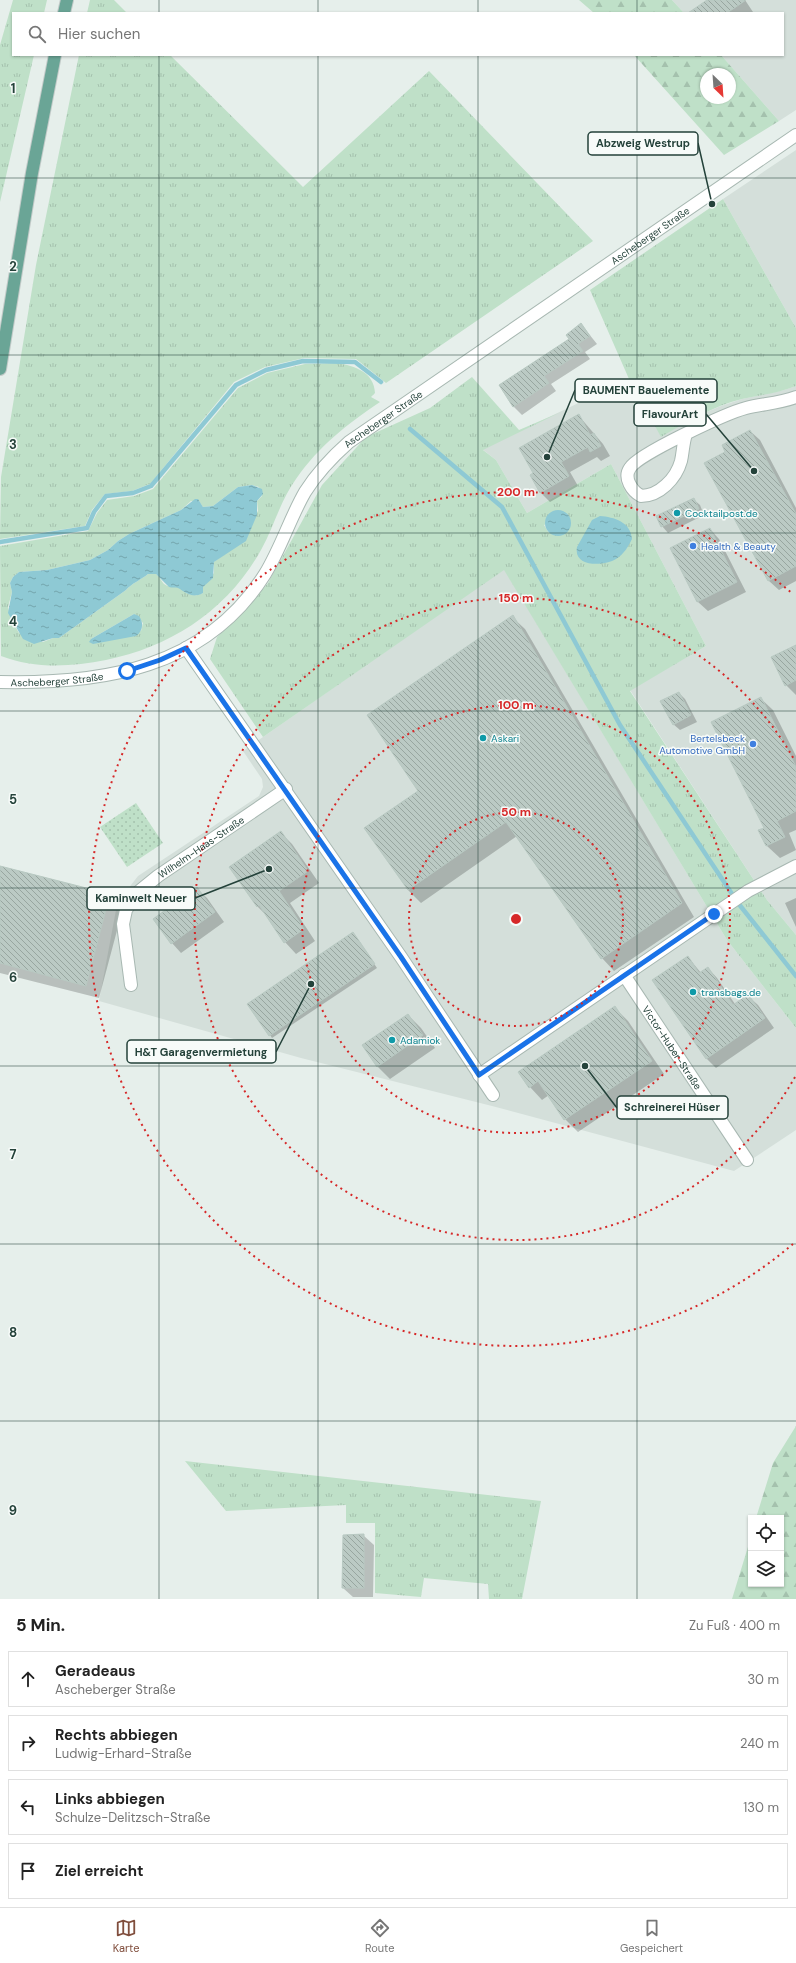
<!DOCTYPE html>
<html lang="de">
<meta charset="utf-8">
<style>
:root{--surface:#fff;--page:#f2f2f2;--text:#222;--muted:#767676;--line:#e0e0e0;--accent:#804e3d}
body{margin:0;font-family:"DM Sans",sans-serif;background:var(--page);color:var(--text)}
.controls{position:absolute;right:12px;bottom:12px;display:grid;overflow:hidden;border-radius:0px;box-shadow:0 1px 3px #0004}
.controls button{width:36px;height:36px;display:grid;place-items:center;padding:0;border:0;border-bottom:1px solid var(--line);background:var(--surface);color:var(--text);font:20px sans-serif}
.compass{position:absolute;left:700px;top:68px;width:36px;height:36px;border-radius:50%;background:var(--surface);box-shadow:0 1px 3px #0004;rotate:155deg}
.stop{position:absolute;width:12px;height:12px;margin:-9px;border:3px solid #1a73e8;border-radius:50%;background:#fff}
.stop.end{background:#1a73e8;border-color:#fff;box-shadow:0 1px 4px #0008}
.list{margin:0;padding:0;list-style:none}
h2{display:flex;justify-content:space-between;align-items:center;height:52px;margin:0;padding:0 16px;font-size:17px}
h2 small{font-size:13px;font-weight:400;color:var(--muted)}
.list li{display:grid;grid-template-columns:26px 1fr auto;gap:12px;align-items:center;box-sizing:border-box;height:56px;margin:0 8px 8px;padding:0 8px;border:1px solid var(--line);border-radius:0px}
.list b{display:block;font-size:15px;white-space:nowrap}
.list p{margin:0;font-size:13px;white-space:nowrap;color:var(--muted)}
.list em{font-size:13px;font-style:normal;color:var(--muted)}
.icon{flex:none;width:22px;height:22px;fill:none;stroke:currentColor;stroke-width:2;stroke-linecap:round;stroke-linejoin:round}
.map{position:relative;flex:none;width:796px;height:1599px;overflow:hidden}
.search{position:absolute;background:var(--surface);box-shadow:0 1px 3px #0004;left:12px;right:12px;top:12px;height:44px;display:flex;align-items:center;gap:10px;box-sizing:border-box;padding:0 14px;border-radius:0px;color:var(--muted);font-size:15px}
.sheet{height:308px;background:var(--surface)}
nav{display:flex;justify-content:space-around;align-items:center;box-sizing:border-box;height:56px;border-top:1px solid var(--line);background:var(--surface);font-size:11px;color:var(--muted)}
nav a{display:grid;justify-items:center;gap:2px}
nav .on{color:var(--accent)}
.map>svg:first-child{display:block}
.built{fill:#d4dfda}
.grass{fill:url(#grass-tufts);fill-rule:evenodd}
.forest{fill:url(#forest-firs);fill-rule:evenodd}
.park{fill:url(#park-dots)}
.water{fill:url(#water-ripples)}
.shadow{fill:#0003}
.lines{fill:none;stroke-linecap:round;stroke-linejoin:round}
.stream{stroke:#8ec9d4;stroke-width:4.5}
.building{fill:url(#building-back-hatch);stroke:#b8c9c2}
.minor-casing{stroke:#a8b8b2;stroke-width:14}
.tertiary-casing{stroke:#a8b8b2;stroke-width:14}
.primary-casing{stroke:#c2cac8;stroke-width:14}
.minor{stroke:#fff;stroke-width:12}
.tertiary{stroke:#fff;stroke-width:12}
.primary{stroke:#6aa596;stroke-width:12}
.route{stroke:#1a73e8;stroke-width:5}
.grid{fill:none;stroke:#24423a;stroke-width:1;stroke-opacity:0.55}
.ring{fill:none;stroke:#d62828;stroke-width:2;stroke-dasharray:2 4}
.culture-dot{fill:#0f9aa8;stroke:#f7fbf9;stroke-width:1.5}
.shop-dot{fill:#3f7fe0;stroke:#f7fbf9;stroke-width:1.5}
.labels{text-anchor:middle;stroke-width:3;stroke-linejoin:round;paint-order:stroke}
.street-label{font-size:10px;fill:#24423a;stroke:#f7fbf9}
.culture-label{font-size:10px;fill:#0d838f;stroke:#f7fbf9;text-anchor:start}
.shop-label{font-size:10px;fill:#366cbe;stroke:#f7fbf9;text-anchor:start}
.grid-label{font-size:13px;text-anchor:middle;font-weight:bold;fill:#24423a;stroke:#f7fbf9;stroke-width:3;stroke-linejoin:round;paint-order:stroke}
.centre{fill:#d62828;stroke:#f7fbf9;stroke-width:2}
.ring-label{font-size:12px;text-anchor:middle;font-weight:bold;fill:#d62828;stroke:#f7fbf9;stroke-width:3;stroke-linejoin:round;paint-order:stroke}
.leader{fill:none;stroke:#24423a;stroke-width:1.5}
.callout-dot{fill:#24423a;stroke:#f7fbf9;stroke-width:1.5}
.callout{fill:#f7fbf9;stroke:#24423a;stroke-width:1.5}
.callout-label{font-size:11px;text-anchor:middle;font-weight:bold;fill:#24423a}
</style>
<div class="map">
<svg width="796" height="1599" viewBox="0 0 796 1599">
<defs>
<pattern id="grass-tufts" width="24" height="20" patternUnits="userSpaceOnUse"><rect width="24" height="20" fill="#bfe0c8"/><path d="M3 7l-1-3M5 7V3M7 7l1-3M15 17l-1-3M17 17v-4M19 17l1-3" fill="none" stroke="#a4c1ad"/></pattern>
<pattern id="forest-firs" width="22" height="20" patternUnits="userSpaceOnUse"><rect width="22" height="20" fill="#bfe0c8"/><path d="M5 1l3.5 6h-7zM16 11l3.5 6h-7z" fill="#a4c1ad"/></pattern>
<pattern id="park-dots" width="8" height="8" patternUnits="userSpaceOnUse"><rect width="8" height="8" fill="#bfe0c8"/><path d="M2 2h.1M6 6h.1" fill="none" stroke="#a4c1ad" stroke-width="1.8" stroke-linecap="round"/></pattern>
<pattern id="water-ripples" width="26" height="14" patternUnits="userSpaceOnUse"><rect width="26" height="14" fill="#8ec9d4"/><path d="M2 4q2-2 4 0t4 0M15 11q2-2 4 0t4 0" fill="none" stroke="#74a5ad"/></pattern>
<pattern id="building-back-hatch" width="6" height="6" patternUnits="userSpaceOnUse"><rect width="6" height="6" fill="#bbcac4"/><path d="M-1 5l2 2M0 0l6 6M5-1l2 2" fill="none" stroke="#98a6a0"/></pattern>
</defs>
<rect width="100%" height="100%" fill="#e6efeb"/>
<path class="built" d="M672,0H796V110L779,121L721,55H783V13H684Z
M796,150V328L723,199Z
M629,379L661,436L695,417L721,406L742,399L784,390L796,386V935L767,900L630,690L706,646L611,464L527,513L496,460L482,449Z
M504,569L727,940L796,1028V1130L734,1171L492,1106L301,1058L99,1001L116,910L124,894L138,876L259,796L263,787L262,779L243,751Z"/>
<path class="grass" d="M13,0H47L44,13H13V55H34L0,202V45Z
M90,0H114L127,13H87Z
M79,55H170L303,187L429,71L593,241L386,383L356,359L304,358L265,367L234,382L150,484L132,491L105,494L92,510L85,526L0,539L1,477L36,265Z
M723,199L796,328V386C778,393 761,395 742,399C713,406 687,422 661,437L629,379L590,290Z
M337,363C355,366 374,372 375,393L371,397L380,402C346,425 320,445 296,479C280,501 274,527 261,550C228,610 171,647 106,660C71,667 34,669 1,656L0,546L88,531L97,513L107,500L134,496L153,489L238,388L267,373L305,364ZM252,485L259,487L262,496L257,501L258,511L227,552L214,562V573L203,587V593C189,600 185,589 176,587C172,587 168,587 164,584C161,581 160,577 156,574H148C142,579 131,584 126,590L59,638H53L43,642L19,633L11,619L8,607L12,592L10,583L13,577L19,572L47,570L90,560L108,550L118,541L129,534L181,510L191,501H199L203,507L213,506L238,487ZM134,614L143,623L141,631L91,639Z
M472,377L519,430L561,412L483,450L496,460L527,513L611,464L706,646L630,691L767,900L796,935V1028L727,940L504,570L263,737L210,659L217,637L244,611L268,583L322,485L366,437L430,408ZM567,516L570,527L549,533L544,525Z
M185,1461L541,1501L522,1599H489L488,1584L424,1578L421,1597L375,1593V1523H346V1505L226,1511Z"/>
<path class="forest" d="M579,0H672L684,13H594Z
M634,55H721L779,121L724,155ZM706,74H730V98H706Z
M796,1426V1599H732L751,1537V1584H781V1518H756L773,1463Z"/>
<path class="park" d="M136,803L163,843L127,867L100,827Z"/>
<path class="water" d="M252,485L262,489L263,494L257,501V515L246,541L214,562L213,578L203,587V593C192,599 187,593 178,588C175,587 172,588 169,587L156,574H148C142,579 131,584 126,590L59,638H53L34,644L23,639L8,613L12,592L10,583L13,577L19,572L47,570L90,560L108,550L118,541L129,534L181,510L195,499H198L203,507L213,506L238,487Z
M545 523a13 13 0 1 1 26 0a13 13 0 1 1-26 0Z
M600,516C614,517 631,522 632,539C628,547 624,554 616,559C605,566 573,568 577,547L592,520Z
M134,614L139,616C144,623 143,631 136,636L93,644L89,642L91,639Z"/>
<path class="shadow" d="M709,0H745L753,12L751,13H699Z
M581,324L597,344L585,352L590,359L551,384L556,391L522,415L514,407L500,385L570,340Z
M579,416L603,444L610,456L601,461L597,457L570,472L578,486L550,502L540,492L534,474Z
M750,431L760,440L796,508V581L779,590L769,581L705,464L727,452Z
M693,499L700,505L704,515L668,533L662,526Z
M710,529L719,539L746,592L708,611L698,602L671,549Z
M512,617L525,629L694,917L614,971L602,958L517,836L421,903L408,890L366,828L419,791Z
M796,646V695L786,685Z
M679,693L685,699L697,722L680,730L673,724Z
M760,698L773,710L796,756V830L789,833L796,850L780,858L767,846L760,831L765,828Z
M281,833L292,844L319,883L290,903L315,941L296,954L285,942L267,916L257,906Z
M0,867L110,895L123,908L99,998L0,973Z
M197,889L207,898L224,922L181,953L172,943L155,920Z
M796,898V927L785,903Z
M356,937L377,968L272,1038L270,1035Z
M688,957L701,973L708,968L717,978L735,1004L748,996L758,1005L774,1028L716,1068L706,1058Z
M615,1008L628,1021L664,1074L578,1132L565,1119L549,1095L542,1100L530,1087Z
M408,1015L421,1028L435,1048L390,1079L377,1066Z
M364,1536L374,1545L373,1597H353L343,1588Z"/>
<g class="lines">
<path class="stream" d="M410,429L502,507L620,725L738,903L796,976
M0,542L87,528L94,512L106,496L133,493L151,486L236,385L266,370L303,361L355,362L381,382"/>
</g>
<path class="building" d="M707,0H746L727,13H688Z
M581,323L590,336L578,344L583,351L544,376L549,383L513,407L499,385L569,339L566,335Z
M579,414L590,435L594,433L601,446L590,452L588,447L561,462L569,476L540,493L530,475L533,473L519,448Z
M750,430L796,514V566L768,581L704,463L725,452L722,445Z
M694,498L699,509L661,527L656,516Z
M710,528L737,582L697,602L670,548Z
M513,615L682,903L601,959L506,822L408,890L364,828L418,791L367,715Z
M796,645V680L785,686L771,657Z
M679,692L691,715L673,725L660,701Z
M761,697L796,767V811L777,821L785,837L766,846L758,830L764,828L711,722Z
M281,831L308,871L279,891L304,929L284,943L259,905L257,907L229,867Z
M0,866L110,894L86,986L0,963Z
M197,887L215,912L171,944L153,919Z
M353,932L375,964L269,1036L247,1004Z
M688,956L699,973L708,967L733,1005L748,994L765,1018L706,1059L652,980Z
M615,1006L652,1061L564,1120L538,1081L529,1088L518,1072Z
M408,1014L423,1035L377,1067L362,1045Z
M364,1534V1588H342L343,1535Z"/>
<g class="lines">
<g class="minor-casing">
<g id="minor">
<path d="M686,434C683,443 683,452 681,461C676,479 659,496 641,496C632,491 623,478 630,468C638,454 727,413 746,408C762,404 780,403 796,397"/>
<path d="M186,648L401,957L493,1095"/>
<path id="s1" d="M624,975L747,1160"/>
<path id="s2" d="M131,985L123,924L126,910L137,893L158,876L286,789"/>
<path d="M479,1075L748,891L796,866"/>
</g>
</g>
<g class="tertiary-casing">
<g id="tertiary">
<path id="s3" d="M0,682C103,684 205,669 265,574C281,548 290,518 305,492C317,473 332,457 349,442L796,135"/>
</g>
</g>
<g class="primary-casing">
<path id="primary" d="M64,13L67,0
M0,369L32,173L55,55"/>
</g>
<use href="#minor" class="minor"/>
<use href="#tertiary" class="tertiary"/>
<use href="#primary" class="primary"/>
</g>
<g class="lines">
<path class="route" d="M127,671L160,660L186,648L401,957L479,1075L714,914"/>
</g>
<path class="grid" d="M159,0V13M318,0V13M478,0V13M637,0V13M159,55V1599M318,55V1599M478,55V1599M637,55V1599M0,178H796M0,355H796M0,533H796M0,711H796M0,888H796M0,1066H796M0,1244H796M0,1421H796"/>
<g class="ring">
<circle cx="516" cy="919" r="107"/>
<circle cx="516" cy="919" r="214"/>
<path d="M795 1077A321 321 0 1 1 795 761"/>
<path d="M793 1244A427 427 0 1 1 793 594"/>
</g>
<g class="culture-dot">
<circle cx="677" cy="513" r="4"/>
<circle cx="483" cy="738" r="4"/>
<circle cx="693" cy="992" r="4"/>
<circle cx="392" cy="1040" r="4"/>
</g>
<g class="shop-dot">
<circle cx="693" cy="546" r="4"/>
<circle cx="753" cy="744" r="4"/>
</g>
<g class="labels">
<g class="street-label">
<text dy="4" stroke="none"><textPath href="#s3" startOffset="824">Ascheberger Straße</textPath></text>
<text dy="4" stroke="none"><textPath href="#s3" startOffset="500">Ascheberger Straße</textPath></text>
<text dy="4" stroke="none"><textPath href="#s3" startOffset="57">Ascheberger Straße</textPath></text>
<text dy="4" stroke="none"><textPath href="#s2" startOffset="175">Wilhelm-Haas-Straße</textPath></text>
<text dy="4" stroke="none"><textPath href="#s1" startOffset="87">Victor-Huber-Straße</textPath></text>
</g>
<g class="culture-label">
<text x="685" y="517">Cocktailpost.de</text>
<text x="491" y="742">Askari</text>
<text x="701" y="996">transbags.de</text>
<text x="400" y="1044">Adamiok</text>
</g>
<g class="shop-label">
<text x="701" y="550">Health &amp; Beauty</text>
<text x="745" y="742" text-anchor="end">Bertelsbeck<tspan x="745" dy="12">Automotive GmbH</tspan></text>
</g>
</g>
<g class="grid-label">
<text x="13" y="93">1</text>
<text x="13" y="271">2</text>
<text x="13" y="449">3</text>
<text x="13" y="626">4</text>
<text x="13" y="804">5</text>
<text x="13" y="982">6</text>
<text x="13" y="1159">7</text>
<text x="13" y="1337">8</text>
<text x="13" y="1515">9</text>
</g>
<circle cx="516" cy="919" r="6" class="centre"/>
<g class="ring-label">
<text x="516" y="496">200 m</text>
<text x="516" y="602">150 m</text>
<text x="516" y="709">100 m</text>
<text x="516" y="816">50 m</text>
</g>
<path class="leader" d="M712 204L698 143M547 457L575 390M754 471L706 414M269 869L195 898M311 984L276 1052M585 1066L617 1108"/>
<g class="callout-dot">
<circle cx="712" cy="204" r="4"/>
<circle cx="547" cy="457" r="4"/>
<circle cx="754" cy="471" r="4"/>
<circle cx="269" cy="869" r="4"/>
<circle cx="311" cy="984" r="4"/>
<circle cx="585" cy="1066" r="4"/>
</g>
<g class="callout">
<rect x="588" y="132" width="110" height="23" rx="4"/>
<rect x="575" y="379" width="142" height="23" rx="4"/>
<rect x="634" y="403" width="72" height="23" rx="4"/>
<rect x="87" y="887" width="108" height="23" rx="4"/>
<rect x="127" y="1040" width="149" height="23" rx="4"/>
<rect x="617" y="1096" width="111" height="23" rx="4"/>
</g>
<g class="callout-label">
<text x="643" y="147">Abzweig Westrup</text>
<text x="646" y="394">BAUMENT Bauelemente</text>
<text x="670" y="418">FlavourArt</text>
<text x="141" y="902">Kaminwelt Neuer</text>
<text x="201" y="1056">H&amp;T Garagenvermietung</text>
<text x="672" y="1111">Schreinerei Hüser</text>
</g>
</svg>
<div class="controls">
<button><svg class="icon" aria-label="locate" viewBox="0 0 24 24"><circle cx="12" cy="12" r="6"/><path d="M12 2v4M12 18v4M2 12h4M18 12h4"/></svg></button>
<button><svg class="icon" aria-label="layers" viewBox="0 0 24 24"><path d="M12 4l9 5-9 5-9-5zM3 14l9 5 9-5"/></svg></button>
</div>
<svg class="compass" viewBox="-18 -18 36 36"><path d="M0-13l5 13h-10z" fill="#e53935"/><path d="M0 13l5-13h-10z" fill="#767676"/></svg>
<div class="stop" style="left:127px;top:671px"></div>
<div class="stop end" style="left:714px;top:914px"></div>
<div class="search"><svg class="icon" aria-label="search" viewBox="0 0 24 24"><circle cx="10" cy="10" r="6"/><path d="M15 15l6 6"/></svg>Hier suchen</div>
</div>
<section class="sheet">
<h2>5 Min.<small>Zu Fuß · 400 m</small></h2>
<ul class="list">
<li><svg class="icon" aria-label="ahead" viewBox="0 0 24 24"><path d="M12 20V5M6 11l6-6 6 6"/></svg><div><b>Geradeaus</b><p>Ascheberger Straße</p></div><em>30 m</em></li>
<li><svg class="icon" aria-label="right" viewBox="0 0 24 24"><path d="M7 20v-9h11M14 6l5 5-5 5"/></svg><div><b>Rechts abbiegen</b><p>Ludwig-Erhard-Straße</p></div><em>240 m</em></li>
<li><svg class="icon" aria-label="left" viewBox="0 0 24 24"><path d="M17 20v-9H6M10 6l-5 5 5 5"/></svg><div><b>Links abbiegen</b><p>Schulze-Delitzsch-Straße</p></div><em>130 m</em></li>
<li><svg class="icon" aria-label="arrive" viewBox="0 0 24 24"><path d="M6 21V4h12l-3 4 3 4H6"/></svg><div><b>Ziel erreicht</b></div></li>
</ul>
</section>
<nav>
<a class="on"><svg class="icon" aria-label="map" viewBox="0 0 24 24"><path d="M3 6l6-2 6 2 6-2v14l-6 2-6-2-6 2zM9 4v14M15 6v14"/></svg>Karte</a>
<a><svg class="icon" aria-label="directions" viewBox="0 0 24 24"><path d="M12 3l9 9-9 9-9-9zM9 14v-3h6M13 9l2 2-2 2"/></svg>Route</a>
<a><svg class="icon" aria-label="saved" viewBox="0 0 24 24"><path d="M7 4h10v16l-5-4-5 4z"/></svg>Gespeichert</a>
</nav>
